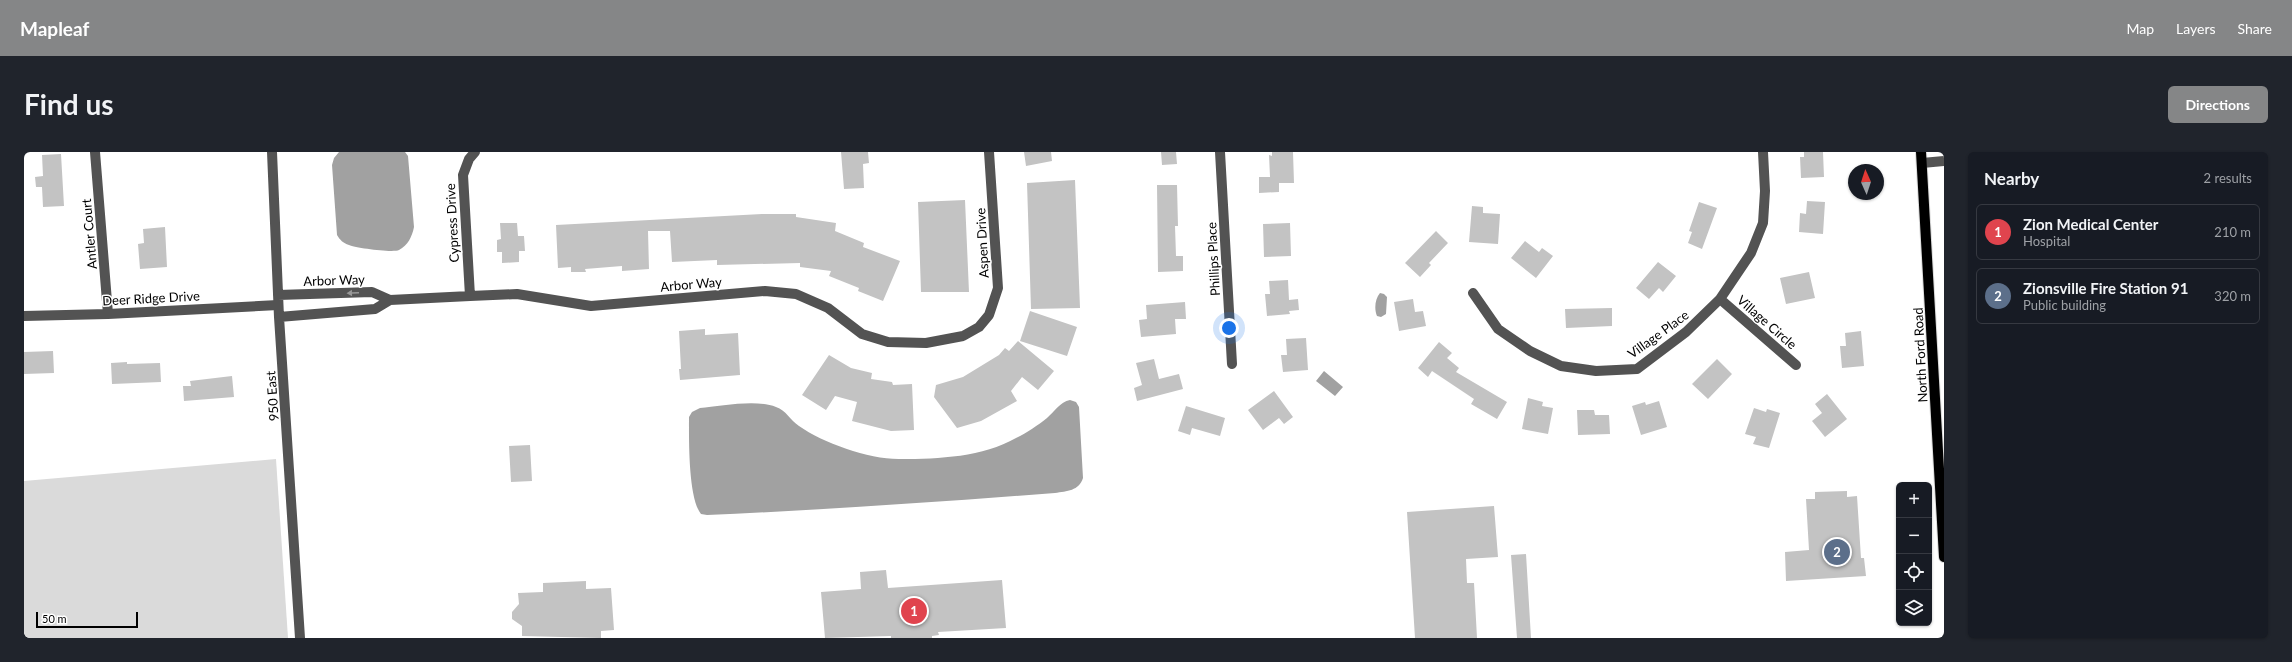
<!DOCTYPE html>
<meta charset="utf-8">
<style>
:root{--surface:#171b24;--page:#20242c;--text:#f1f3f6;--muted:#9ea1a6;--line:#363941;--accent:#858687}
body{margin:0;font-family:Lato,sans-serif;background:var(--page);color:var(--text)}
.controls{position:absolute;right:12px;bottom:12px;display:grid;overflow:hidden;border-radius:6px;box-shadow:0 1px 3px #0004}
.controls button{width:36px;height:36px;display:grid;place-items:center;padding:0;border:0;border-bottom:1px solid var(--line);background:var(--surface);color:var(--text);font:20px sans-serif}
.compass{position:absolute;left:1824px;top:12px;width:36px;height:36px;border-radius:50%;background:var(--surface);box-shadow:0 1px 3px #0004;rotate:357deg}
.scale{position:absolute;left:12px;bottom:10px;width:102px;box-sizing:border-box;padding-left:4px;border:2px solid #000;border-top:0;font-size:11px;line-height:14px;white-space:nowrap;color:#000;-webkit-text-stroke:3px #fff;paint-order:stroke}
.you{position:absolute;left:1205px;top:176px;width:14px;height:14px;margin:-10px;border:3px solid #fff;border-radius:50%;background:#1a73e8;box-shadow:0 0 0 6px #1a73e833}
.badge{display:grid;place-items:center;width:26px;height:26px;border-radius:50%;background:var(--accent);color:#fff;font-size:13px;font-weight:700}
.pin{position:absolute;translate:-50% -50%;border:2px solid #fff;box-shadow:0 1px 4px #0006}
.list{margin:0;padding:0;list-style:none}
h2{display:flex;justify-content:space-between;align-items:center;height:52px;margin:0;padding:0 16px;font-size:17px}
h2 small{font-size:13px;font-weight:400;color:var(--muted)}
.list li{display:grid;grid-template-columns:26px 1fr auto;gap:12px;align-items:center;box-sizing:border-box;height:56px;margin:0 8px 8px;padding:0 8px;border:1px solid var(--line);border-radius:6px}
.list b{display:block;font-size:15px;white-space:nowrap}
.list p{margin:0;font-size:13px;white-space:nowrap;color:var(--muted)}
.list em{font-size:13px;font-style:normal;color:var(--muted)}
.icon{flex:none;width:22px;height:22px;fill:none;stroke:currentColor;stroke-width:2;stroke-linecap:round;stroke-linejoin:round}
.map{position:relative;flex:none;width:1920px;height:486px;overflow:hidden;border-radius:6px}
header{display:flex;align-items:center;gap:24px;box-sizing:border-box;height:56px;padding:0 20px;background:var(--accent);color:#fff}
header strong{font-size:19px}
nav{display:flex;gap:22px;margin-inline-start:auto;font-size:14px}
.intro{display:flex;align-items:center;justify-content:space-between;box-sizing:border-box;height:96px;padding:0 24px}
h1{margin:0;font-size:28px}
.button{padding:10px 18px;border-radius:6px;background:var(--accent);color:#fff;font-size:14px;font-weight:700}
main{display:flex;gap:24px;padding:0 24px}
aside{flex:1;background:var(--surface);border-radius:6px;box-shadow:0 1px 3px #0004}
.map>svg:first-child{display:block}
.green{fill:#dadada}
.water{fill:#a1a1a1}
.building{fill:#c3c3c3}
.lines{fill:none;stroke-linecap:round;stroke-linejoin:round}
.major-casing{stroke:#dbdbdb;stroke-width:12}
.minor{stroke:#535353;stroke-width:10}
.major{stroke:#000;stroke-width:10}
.oneway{fill:#989898}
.labels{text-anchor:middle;stroke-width:3;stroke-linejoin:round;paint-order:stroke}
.street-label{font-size:13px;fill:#000;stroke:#fff}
</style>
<header>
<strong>Mapleaf</strong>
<nav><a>Map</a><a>Layers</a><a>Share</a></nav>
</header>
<div class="intro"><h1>Find us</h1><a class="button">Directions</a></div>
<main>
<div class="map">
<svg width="1920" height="486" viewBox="0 0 1920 486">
<rect width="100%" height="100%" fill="#fff"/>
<path class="green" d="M252,307L264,486H0V329Z"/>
<path class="water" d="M315,0H381L384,4L390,75C388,85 384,93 375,98C369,101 332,96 325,93C319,91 316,88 313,83L308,13L310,6Z
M1356,141L1360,142L1363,145L1362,162L1357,165L1353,164C1350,157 1351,147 1356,141Z
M1300,219L1319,235L1311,244L1292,229Z
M1046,248L1052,250L1055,255L1059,326C1055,339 1043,339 1031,341C915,350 799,358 683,363L677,362C664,346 665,286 665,265L668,260L676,256C696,254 733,247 752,255C762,258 766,268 775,274C799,291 847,308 877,307C915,307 959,305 992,286C1003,281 1014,273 1023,266C1030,260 1036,250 1046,248Z"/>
<path class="building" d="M817,0H844L845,11L839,12L840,36L820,37Z
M1000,0H1027L1028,9L1002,14Z
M1137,0H1152L1153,12L1138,13Z
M1248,0H1269L1270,31H1255V40L1235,41V25H1246L1245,3L1248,4Z
M1780,0H1799L1800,25L1777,26L1776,5H1780Z
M37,2L40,54L19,55L18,35H12L11,25L19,24L18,3Z
M1051,28L1056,156L1007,157L1003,31Z
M1133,33H1153L1154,74H1151L1152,104H1159V119L1134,120Z
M941,48L945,140H897L894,50Z
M1783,49L1801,50L1799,82L1775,80L1776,61L1782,62Z
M1675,50L1693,56L1678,97L1664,91L1668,80L1665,79Z
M1448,54L1459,55V61L1476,62L1474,92L1445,90Z
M738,62H772V65L812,71L811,79L840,91L839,95L876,109L859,149L834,139L835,136L805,124L807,119L776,115V111L693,113V108L648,110L646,79H624L625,117L598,119V114L561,117L562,120H547V115L534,116L532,73Z
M476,71H493L494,84H500L501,99H495V110L478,111V100H473V88L477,87Z
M1266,71L1267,104L1240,105L1239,72Z
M141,75L143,115L116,117L114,92L120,91L119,77Z
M1412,79L1424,91L1405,111L1407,113L1396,125L1381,111Z
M1501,89L1515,100L1518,96L1529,104L1512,126L1487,106Z
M1634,110L1652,124L1639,140L1635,136L1625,147L1612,136Z
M1785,120L1791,146L1762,152L1756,126Z
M1264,128L1265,148L1274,147L1275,158L1265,159L1266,162L1243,164L1241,142H1246L1245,129Z
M1389,147L1391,160L1399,159L1402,174L1375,179L1370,150Z
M1161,150L1162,167H1151L1152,182L1117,185L1115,168L1123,167L1122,153Z
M1588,156V174L1542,176L1541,157Z
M1006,159L1053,175L1043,204L996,189Z
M681,177V183L714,181L716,223L656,228L655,217H657L655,179Z
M1837,179L1840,214L1818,216L1816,194H1822L1821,181Z
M1282,186L1284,218L1259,220L1257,203H1263L1262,187Z
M994,189L1030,219L1014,238L998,225L987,239L993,249L957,269L933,276L910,245L912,233L939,225L975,203L981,196L985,199Z
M1415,190L1428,201L1423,206L1435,216L1432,220L1483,250L1473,267L1447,252L1450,247L1408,219L1404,225L1394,216Z
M29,199L30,221L0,222V200Z
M805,203L827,216L848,221L847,227L868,230L869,233L888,232L890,278L867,279L828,269L833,250L811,244L802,258L778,243Z
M1130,207L1135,227L1155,222L1159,237L1113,249L1110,236L1118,233L1112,211Z
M1693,207L1708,222L1684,247L1668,232Z
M103,210V212L136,211L137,230L88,232L87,211Z
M208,224L210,245L160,249L159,234H167L166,229Z
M1250,239L1269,265L1260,272L1255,266L1239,278L1224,258Z
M1803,242L1823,267L1801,285L1788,269L1798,261L1791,252Z
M1504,246L1519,250L1518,254L1529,256L1524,282L1498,277Z
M1635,249L1643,275L1617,283L1608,254L1621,250L1622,253Z
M1162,254L1201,266L1196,284L1168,276L1166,283L1154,279Z
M1730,256L1742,260L1743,257L1756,261L1745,296L1729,292L1732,285L1721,282Z
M1553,258H1570L1571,263H1585L1586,282L1554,283Z
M506,293L508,329L487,330L485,294Z
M1823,339V345L1833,344L1837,406H1840L1842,424L1762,429L1761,400L1785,398L1782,347H1791V340Z
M1470,354L1474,405L1442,407L1443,431H1450L1453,486H1391L1383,360Z
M1502,402L1507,486H1493L1487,403Z
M862,418L864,436L978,428L982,476L914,480L915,483L908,484V486H867V484L801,486L797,440L837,437L836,420Z
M562,429V437L587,436L590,478L577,479V486L498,484V474L488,467V460L495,452L494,441L519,440V431Z"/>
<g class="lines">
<g class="major-casing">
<path id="major" d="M1897,0L1920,405"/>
</g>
<path class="minor" d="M71,0L84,162
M248,0L255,165L276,486
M1196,0L1208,212
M1898,11L1920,9
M1449,141L1474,177L1506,199L1537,214L1572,219L1613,217L1662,180L1696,147L1727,101L1739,71L1741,39L1739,0
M254,143L348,140L366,148
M446,144L439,23L445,7L451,0
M1696,147L1772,213
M0,164L84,162L254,153
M255,165L351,157L366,148L446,144L493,142L567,154L741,139L772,142L804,156L838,182L864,190L902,191L939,184L955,175L965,163L974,136L965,0"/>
<use href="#major" class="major"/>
</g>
<defs><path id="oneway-solid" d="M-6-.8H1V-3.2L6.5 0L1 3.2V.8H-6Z"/></defs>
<use class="oneway" href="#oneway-solid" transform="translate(329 141) rotate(178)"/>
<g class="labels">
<g class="street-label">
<text transform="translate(428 71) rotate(-93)" y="5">Cypress Drive</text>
<text transform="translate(65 82) rotate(-95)" y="5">Antler Court</text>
<text transform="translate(958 91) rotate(-93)" y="5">Aspen Drive</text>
<text transform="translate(1189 107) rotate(-93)" y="5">Phillips Place</text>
<text transform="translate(310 128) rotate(-2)" y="5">Arbor Way</text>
<text transform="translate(667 132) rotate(-5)" y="5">Arbor Way</text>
<text transform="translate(127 146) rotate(-3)" y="5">Deer Ridge Drive</text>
<text transform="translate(1743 170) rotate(41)" y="5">Village Circle</text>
<text transform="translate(1634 182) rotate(-36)" y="5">Village Place</text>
<text transform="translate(1896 203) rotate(-93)" y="5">North Ford Road</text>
<text transform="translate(248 244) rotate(-94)" y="5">950 East</text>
</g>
</g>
</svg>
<div class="controls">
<button>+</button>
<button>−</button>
<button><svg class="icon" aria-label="locate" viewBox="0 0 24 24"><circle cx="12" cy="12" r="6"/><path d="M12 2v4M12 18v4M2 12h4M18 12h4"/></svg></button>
<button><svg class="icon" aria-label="layers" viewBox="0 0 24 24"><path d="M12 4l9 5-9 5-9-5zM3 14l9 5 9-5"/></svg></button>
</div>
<svg class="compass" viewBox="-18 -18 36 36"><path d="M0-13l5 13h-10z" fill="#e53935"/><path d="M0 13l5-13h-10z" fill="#9ea1a6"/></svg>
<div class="scale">50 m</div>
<div class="you"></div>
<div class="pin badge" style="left:890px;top:459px;background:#e0444e">1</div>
<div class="pin badge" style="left:1813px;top:400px;background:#5c6f8a">2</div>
</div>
<aside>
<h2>Nearby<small>2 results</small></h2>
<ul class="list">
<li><span class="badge" style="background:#e0444e">1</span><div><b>Zion Medical Center</b><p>Hospital</p></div><em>210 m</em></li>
<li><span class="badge" style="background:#5c6f8a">2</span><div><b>Zionsville Fire Station 91</b><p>Public building</p></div><em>320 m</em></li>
</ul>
</aside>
</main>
